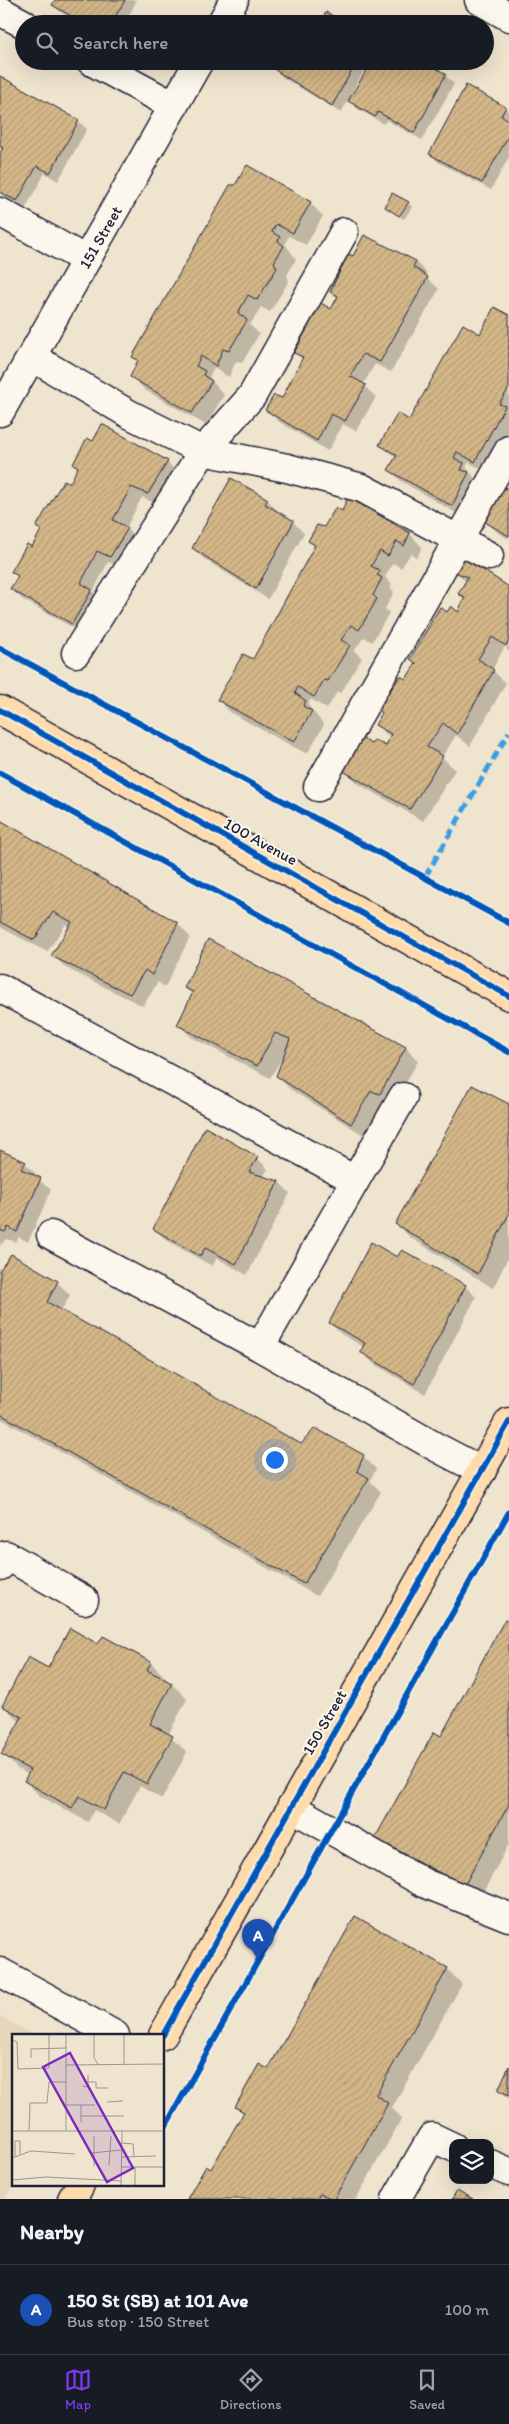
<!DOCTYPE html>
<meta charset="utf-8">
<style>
:root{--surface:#171b24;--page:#242831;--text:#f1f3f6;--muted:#9ea1a6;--line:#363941;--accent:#7c3aed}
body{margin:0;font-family:Itim,sans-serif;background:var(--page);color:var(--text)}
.controls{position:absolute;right:15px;bottom:15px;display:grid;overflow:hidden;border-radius:10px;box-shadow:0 5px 20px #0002}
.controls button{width:45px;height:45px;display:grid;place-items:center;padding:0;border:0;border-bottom:1px solid var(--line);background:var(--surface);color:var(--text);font:25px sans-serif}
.you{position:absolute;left:274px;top:1459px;width:18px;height:18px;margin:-12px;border:4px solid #fff;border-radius:50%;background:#1a73e8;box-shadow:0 0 0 8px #1a73e833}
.badge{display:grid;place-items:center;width:32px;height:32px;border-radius:50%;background:var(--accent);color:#fff;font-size:16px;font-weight:700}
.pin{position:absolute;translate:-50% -41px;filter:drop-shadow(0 1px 2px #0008)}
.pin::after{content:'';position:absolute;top:26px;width:18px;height:15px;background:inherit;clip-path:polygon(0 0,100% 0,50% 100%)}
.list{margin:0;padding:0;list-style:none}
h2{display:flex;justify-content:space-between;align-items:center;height:65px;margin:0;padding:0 20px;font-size:21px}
h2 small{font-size:16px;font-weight:400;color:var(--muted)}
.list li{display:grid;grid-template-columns:32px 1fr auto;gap:15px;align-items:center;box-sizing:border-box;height:90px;padding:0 20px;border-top:1px solid var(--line)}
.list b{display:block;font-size:19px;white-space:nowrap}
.list p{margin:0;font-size:16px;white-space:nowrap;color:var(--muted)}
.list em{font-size:16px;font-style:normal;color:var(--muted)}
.icon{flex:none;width:28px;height:28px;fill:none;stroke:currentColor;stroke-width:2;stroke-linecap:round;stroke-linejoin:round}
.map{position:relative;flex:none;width:509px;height:2199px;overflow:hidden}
.search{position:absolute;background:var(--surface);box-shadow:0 5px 20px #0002;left:15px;right:15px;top:15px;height:55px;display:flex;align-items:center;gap:12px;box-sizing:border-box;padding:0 18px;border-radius:28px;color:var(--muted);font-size:19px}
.sheet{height:155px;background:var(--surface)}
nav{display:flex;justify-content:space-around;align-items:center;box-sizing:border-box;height:70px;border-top:1px solid var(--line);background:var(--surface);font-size:14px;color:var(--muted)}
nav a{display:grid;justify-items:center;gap:2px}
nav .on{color:var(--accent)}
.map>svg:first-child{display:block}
.built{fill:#e7d6b9}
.shadow{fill:#0003}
.building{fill:url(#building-hatch);stroke:#22223b}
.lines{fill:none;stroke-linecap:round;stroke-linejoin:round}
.minor-casing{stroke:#22223b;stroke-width:31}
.major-casing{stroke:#22223b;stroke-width:31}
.minor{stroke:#fbf7ec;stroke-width:28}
.major{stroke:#fedbac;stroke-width:28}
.quiet{stroke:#3c9ce2;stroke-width:5;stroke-dasharray:10 5;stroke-linecap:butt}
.cycleway-casing{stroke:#fbf7ec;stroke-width:9}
.cycleway{stroke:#0057b8;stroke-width:6}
.labels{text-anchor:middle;stroke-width:4.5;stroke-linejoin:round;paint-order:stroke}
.street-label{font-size:16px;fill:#22223b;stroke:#fbf7ec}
.inset-road{fill:none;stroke:#9d9693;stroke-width:1}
.view{fill:#7b2cbf;fill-opacity:0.15;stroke:#7b2cbf;stroke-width:2.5}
.inset-edge{fill:none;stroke:#22223b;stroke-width:2.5}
</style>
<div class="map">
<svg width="509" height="2199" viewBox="0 0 509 2199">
<defs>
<pattern id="building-hatch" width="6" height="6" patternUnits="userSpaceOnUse" patternTransform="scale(1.25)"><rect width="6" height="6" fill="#d4b788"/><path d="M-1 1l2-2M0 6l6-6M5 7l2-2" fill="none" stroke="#b69d76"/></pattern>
</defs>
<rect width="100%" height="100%" fill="#efe4ce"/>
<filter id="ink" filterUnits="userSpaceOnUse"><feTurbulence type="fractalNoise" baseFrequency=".02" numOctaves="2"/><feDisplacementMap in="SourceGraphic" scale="10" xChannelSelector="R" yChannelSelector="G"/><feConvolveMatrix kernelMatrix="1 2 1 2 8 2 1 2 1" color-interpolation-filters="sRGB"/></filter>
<g filter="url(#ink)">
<path class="built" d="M0,2016L34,2035H14V2183L5,2199H0Z"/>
<path class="shadow" d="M56,0H137L124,24H81L62,13L53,5Z
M305,18L315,24H302Z
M281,61H369L353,90L355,92L421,61L445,75L454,84L422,140L386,120L384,124L358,109L348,100L341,113L284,78L276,70Z
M0,77L78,121L87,129L58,181L45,173L25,209L0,194V156L3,150L0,149Z
M505,108L509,112V157L491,190L438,162L430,153Z
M231,186L310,203L323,216L306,245L289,236L285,244L296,259L287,275L289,281L270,312L261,307L250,325L259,334L242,363L236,361L229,377L214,368L209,377L224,395L206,425L145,390L132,377L139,361L134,356Z
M408,203L412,207L404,219L391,211Z
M364,237L416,262L427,273L425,276L439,289L391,372L375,364L363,385L376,397L356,431L343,424L328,451L278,421L267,410L283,399L303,360L295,353L339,299L331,291Z
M509,316V431L486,472L469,462L466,467L479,484L463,517L401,481L390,470L396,458L381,445L410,422L481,336Z
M167,462L178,473L159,505L142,497L126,528L138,540L121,567L108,562L93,592L102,602L84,634L22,599L11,588L18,578L13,572L33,549L42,531L38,527L70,485L79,468L75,464Z
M509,491V539L498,533L487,522Z
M267,500L278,511L277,512L293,522L304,533L268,599L204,559L193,548Z
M343,512L410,534L422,547L417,558L411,553L401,568L393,563L385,577L392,585L390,587L394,592L385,609L389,613L372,642L364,637L354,651L362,658L341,693L337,692L327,709L311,699L308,705L324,725L307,754L231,713L219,700L254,661L315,547L309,541Z
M456,571L509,588V639L492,670L506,683L470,746L456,735L442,757L455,770L423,821L357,783L344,770L372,746L386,748L391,738L376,725L447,614H458L465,600L459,594L466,582Z
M509,644V652L506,649Z
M0,821L178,924L190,937L165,987L158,982L143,1006L66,968L53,955L71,926L66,924L47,952L0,927Z
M208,940L406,1048L418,1061L393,1106L384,1103L365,1136L290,1089L277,1076L286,1052L270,1078L191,1037L178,1024L193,995L186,988Z
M509,1106V1256L493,1288L411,1238L396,1224Z
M0,1151L25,1163L36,1174L34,1176L51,1190L28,1242L19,1237L16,1242L6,1239L0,1246Z
M257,1158L268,1169L263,1177L279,1182L290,1193L247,1275L217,1258L212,1266L166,1240L155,1229Z
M397,1259L465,1286L476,1297L425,1394L373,1363L362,1352L364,1347L341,1334L330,1323Z
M0,1272L57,1282L70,1295L61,1311L301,1446L363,1456L376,1469L370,1481L381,1492L317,1596L0,1418Z
M509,1622V1844L479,1900L391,1852L377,1838L442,1737Z
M103,1637L151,1663L166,1678L164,1681L172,1684L187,1699L168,1735L187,1752L162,1799L140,1786L119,1824L94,1810L88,1822L40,1796L25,1781L29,1775L18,1769L3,1754L20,1722L3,1705L48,1670L99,1645Z
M447,1969L462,1984L392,2108L402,2118L356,2199H189L211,2171L244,2114L237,2107L268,2071Z
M509,2069V2099L500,2090Z"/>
<path class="building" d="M55,0H125L111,24H85L52,5Z
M326,12L346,24H320Z
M280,61H357L332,106L275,70Z
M372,61H424L446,74L414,133L378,112L375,117L348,101Z
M0,76L79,120L50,173L37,166L17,201L0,192V153L3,148L0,146Z
M466,85L506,107L501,116L509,120V135L482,183L429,154Z
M247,165L311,202L293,233L276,224L272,232L280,237L278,241L284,246L274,262L277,268L257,300L248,295L238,313L247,320L229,351L223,349L216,366L201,356L196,366L205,371L203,375L212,381L192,413L130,377L138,360L132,357L230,185H235Z
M392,193L409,202L399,216L385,207Z
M364,235L416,261L413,267L428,277L380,362L363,354L350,376L366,385L345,421L331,414L317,441L265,410L274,395L282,398L303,357L294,353L321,303L331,309L338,296L330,292L348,254L353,256Z
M494,307L509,315V388L499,404L505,406L475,462L457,452L454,458L464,463L461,470L469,472L452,506L388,470L397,455L379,445L398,413L409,420L463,324L480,334Z
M102,424L168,461L148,494L131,487L113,520L128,528L110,557L97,551L81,583L92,590L72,624L10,589L18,576L11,572L27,544L32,547L41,530L36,527L64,480L70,483L78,467L73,464L87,438L93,441Z
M231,478L268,499L265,504L294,521L256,589L192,548Z
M505,487L509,490V536L485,522Z
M348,497L410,533L404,546L397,541L388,556L380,551L371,566L381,571L377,575L382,578L373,595L377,599L359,630L351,625L341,640L350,645L328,681L324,680L314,697L298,687L295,693L306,701L303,706L312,711L294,742L217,700L243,654L253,659L315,545L308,541L317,525L324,527L336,507L342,511Z
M462,556L509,587V641L506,646L492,637L478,659L494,670L457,734L443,723L427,747L443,756L410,809L343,771L362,738L371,744L374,740L386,746L391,734L375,725L382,713L378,709L400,676L406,679L416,663L410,659L440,607L447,612L451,606L458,612L465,597L458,594L468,577L454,572Z
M0,820L178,923L152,975L145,970L130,994L51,956L72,922L53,912L34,940L0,922Z
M208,939L406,1047L380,1094L371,1091L351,1124L276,1076L290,1039L275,1033L257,1066L177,1025L193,992L184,988Z
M472,1085L509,1104V1214L478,1274L395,1224Z
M205,1127L258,1157L249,1172L279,1181L236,1264L205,1248L200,1256L153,1229Z
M0,1150L26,1162L21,1169L41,1178L17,1232L8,1227L5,1232L0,1230Z
M371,1242L397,1257L402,1250L466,1285L414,1384L360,1352L365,1343L329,1323Z
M11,1254L58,1281L47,1302L301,1444L315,1428L364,1455L357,1471L369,1478L304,1584L0,1414V1270Z
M505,1619L509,1621V1804L464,1886L375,1838L434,1732L441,1736Z
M70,1628L98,1644L103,1636L151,1662L147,1670L172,1683L150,1724L173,1736L147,1784L124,1772L104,1810L79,1796L72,1808L24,1781L30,1770L1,1754L22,1717L2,1706L28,1657L48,1668Z
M355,1916L448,1968L376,2095L388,2103L334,2199L320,2194L317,2199H187L206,2166L211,2169L244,2112L235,2107L259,2064L268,2069Z
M509,2066V2095L498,2090Z
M457,2190L473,2199H452Z"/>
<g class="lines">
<g class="minor-casing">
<path id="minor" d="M479,0L509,17
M0,11L24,24
M221,24L234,0
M91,61L174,106
M0,212L86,260
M32,357L129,414L203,451L287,468L362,488L489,556
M0,412L199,61
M76,653L203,451L252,396L344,232
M318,787L509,450
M0,988L355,1180
M51,1235L260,1347L436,1447L482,1471
M260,1347L403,1097
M0,1566L6,1555L84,1600
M291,1807L424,1883L509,1917
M0,1972L115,2035
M490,2164L509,2172
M396,2199L432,2137L453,2147"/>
</g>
<g class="major-casing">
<path id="major" d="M0,710L509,996
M163,2035L509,1422
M72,2199L80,2185"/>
</g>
<use href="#minor" class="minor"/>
<use href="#major" class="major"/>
<path class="quiet" d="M425,877L509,732"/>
<g class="cycleway-casing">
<path id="cycleway" d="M0,648L509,923
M0,710L509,996
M0,773L509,1052
M163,2035L509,1422
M164,2129L509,1512"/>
</g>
<use href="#cycleway" class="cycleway"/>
</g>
</g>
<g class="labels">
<g class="street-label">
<text transform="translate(100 237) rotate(-60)" y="6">151 Street</text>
<text transform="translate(261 841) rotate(29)" y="6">100 Avenue</text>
<text transform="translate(324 1722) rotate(-60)" y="6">150 Street</text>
</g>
</g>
<g transform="translate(12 2034)">
<rect width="152" height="152" fill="#efe4ce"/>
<path class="inset-road" d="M82,0V24L86,30M112,0V30M0,6L5,8L6,35L37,34V0M19,24V15L54,14M54,31L153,30M76,48H84V54H96M71,52L76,53V41M95,68L111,67M54,71H83M69,82H112M69,88V71M54,96V0M0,97H153M17,97L18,69H35L37,48H54M110,109L121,110L122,122M80,119L109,116M3,123V107H8V120M109,123L144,122M0,124L19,117L63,120M97,131L99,102M82,132V102M109,133H153M0,146L34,143L109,147M109,152L110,97M123,152V133"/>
<path class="view" d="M58,19L121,134L95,148L31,33Z"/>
<rect width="152" height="152" class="inset-edge"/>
</g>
</svg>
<div class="controls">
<button><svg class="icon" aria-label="layers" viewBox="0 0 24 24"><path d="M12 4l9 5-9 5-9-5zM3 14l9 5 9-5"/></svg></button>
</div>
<div class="you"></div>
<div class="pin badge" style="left:258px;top:1960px;background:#1a4fb4">A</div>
<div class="search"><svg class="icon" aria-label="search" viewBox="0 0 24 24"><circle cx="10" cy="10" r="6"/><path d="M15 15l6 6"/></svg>Search here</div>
</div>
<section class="sheet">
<h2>Nearby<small></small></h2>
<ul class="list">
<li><span class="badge" style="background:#1a4fb4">A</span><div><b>150 St (SB) at 101 Ave</b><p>Bus stop · 150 Street</p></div><em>100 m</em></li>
</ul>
</section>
<nav>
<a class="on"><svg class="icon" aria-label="map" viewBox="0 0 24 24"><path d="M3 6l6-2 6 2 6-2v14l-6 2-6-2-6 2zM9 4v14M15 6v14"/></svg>Map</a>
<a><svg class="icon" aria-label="directions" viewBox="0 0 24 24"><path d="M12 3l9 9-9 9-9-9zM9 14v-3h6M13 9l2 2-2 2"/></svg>Directions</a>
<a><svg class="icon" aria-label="saved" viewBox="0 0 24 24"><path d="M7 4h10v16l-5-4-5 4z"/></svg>Saved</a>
</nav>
